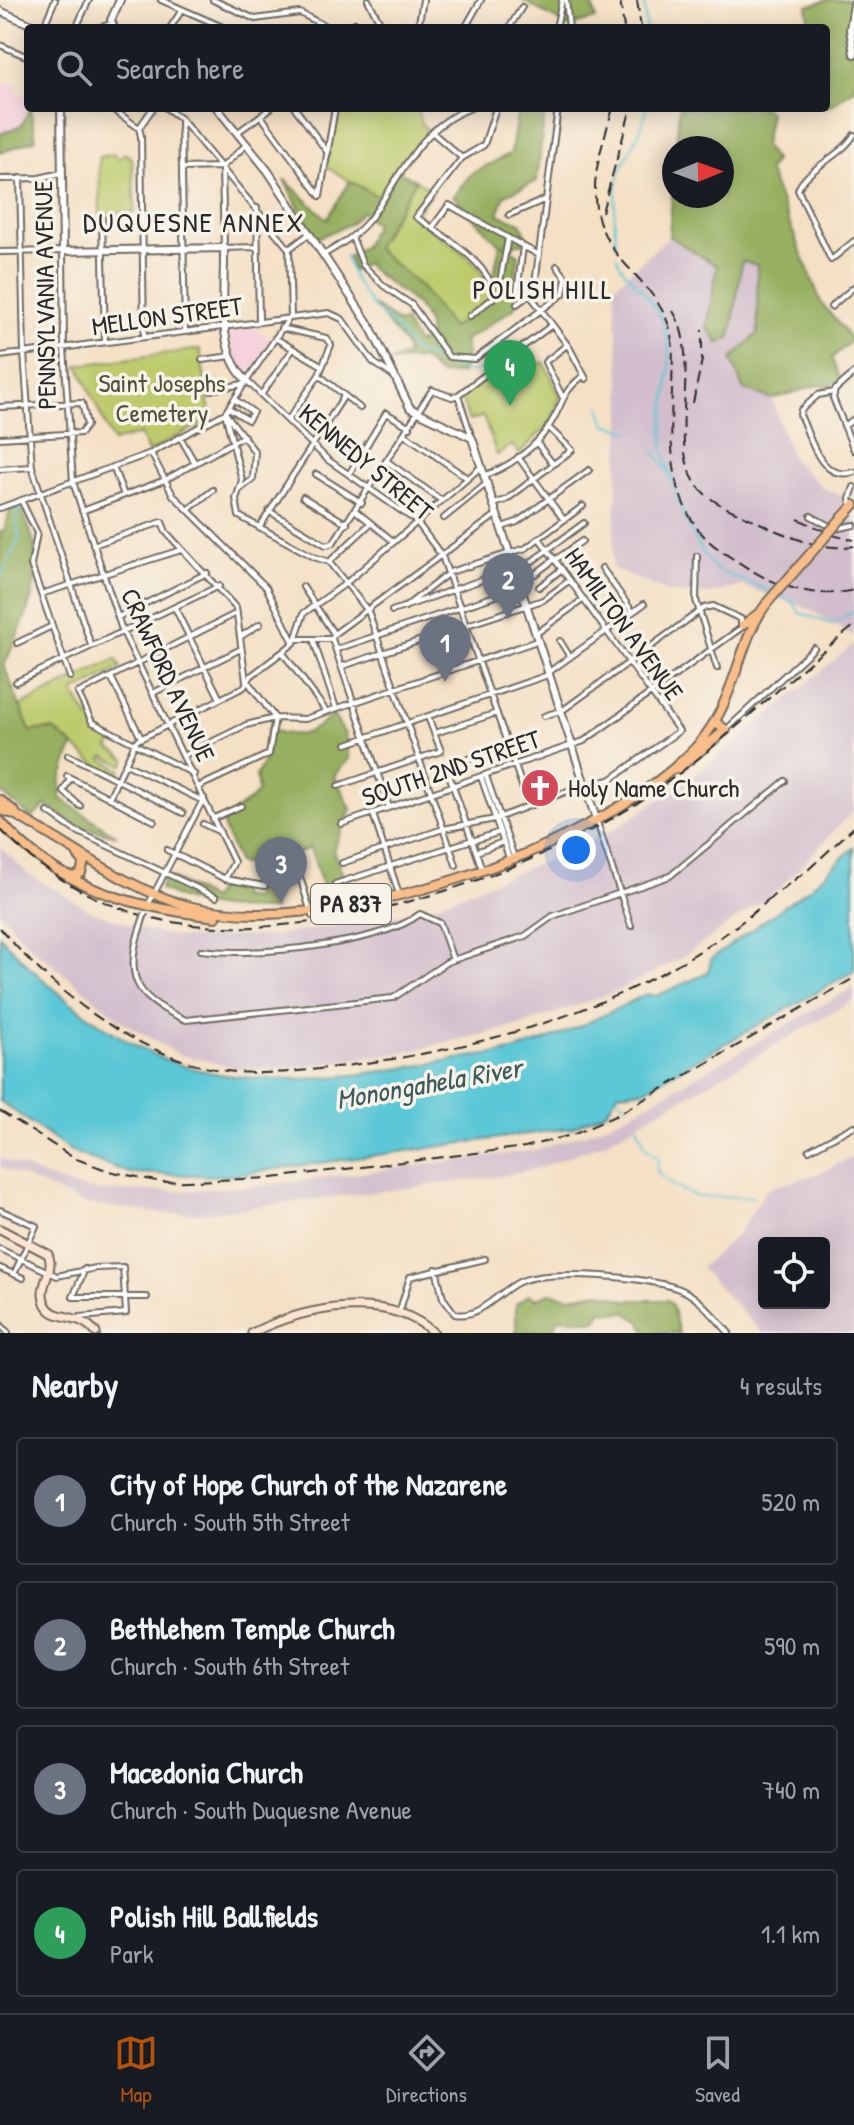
<!DOCTYPE html>
<meta charset="utf-8">
<style>
:root{--surface:#171b24;--page:#20242c;--text:#f1f3f6;--muted:#9ea1a6;--line:#363941;--accent:#b45309}
body{margin:0;font-family:"Patrick Hand",sans-serif;background:var(--page);color:var(--text)}
.controls{position:absolute;right:24px;bottom:24px;display:grid;overflow:hidden;border-radius:8px;box-shadow:0 4px 20px #0003}
.controls button{width:72px;height:72px;display:grid;place-items:center;padding:0;border:0;border-bottom:2px solid var(--line);background:var(--surface);color:var(--text);font:40px sans-serif}
.compass{position:absolute;left:662px;top:136px;width:72px;height:72px;border-radius:50%;background:var(--surface);box-shadow:0 4px 20px #0003;rotate:89deg}
.you{position:absolute;left:576px;top:850px;width:28px;height:28px;margin:-20px;border:6px solid #fff;border-radius:50%;background:#1a73e8;box-shadow:0 0 0 12px #1a73e833}
.badge{display:grid;place-items:center;width:52px;height:52px;border-radius:50%;background:var(--accent);color:#fff;font-size:26px;font-weight:700}
.pin{position:absolute;translate:-50% -66px;filter:drop-shadow(0 2px 4px #0008)}
.pin::after{content:'';position:absolute;top:42px;width:28px;height:24px;background:inherit;clip-path:polygon(0 0,100% 0,50% 100%)}
.list{margin:0;padding:0;list-style:none}
h2{display:flex;justify-content:space-between;align-items:center;height:104px;margin:0;padding:0 32px;font-size:34px}
h2 small{font-size:26px;font-weight:400;color:var(--muted)}
.list li{display:grid;grid-template-columns:52px 1fr auto;gap:24px;align-items:center;box-sizing:border-box;height:128px;margin:0 16px 16px;padding:0 16px;border:2px solid var(--line);border-radius:8px}
.list b{display:block;font-size:30px;white-space:nowrap}
.list p{margin:0;font-size:26px;white-space:nowrap;color:var(--muted)}
.list em{font-size:26px;font-style:normal;color:var(--muted)}
.icon{flex:none;width:44px;height:44px;fill:none;stroke:currentColor;stroke-width:2;stroke-linecap:round;stroke-linejoin:round}
.map{position:relative;flex:none;width:854px;height:1333px;overflow:hidden}
.search{position:absolute;background:var(--surface);box-shadow:0 4px 20px #0003;left:24px;right:24px;top:24px;height:88px;display:flex;align-items:center;gap:20px;box-sizing:border-box;padding:0 28px;border-radius:8px;color:var(--muted);font-size:30px}
.sheet{height:680px;background:var(--surface)}
nav{display:flex;justify-content:space-around;align-items:center;box-sizing:border-box;height:112px;border-top:2px solid var(--line);background:var(--surface);font-size:22px;color:var(--muted)}
nav a{display:grid;justify-items:center;gap:4px}
nav .on{color:var(--accent)}
.map>svg:first-child{display:block}
.built{fill:#f5cfdb}
.industrial{fill:#d1bdcc;fill-rule:evenodd}
.green{fill:#bdcb6d;stroke:#747b4c;stroke-width:2}
.forest{fill:#96af60;stroke:#606d46;stroke-width:2}
.water{fill:#5cc7d6;stroke:#447980;stroke-width:2}
.lines{fill:none;stroke-linecap:round;stroke-linejoin:round}
.stream{stroke:#5cc7d6;stroke-width:2}
.minor-casing{stroke:#716a61;stroke-width:8}
.tertiary-casing{stroke:#716a61;stroke-width:10}
.secondary-casing{stroke:#716a61;stroke-width:11}
.primary-casing{stroke:#716a61;stroke-width:12}
.minor{stroke:#fff;stroke-width:4}
.tertiary{stroke:#fff;stroke-width:6}
.secondary{stroke:#fce5d0;stroke-width:7}
.primary{stroke:#f8bd89;stroke-width:8}
.rail{stroke:#2b2b2b;stroke-width:2;stroke-dasharray:12 6;stroke-linecap:butt}
.minor-bridge-casing{stroke:#716a61;stroke-width:8;stroke-linecap:butt}
.primary-bridge-casing{stroke:#716a61;stroke-width:12;stroke-linecap:butt}
.minor-bridge{stroke:#fff;stroke-width:4}
.primary-bridge{stroke:#f8bd89;stroke-width:8}
.labels{text-anchor:middle;stroke-width:7;stroke-linejoin:round;paint-order:stroke}
.shield{fill:#f7f3e8;stroke:#686764;stroke-width:2}
.shield-label{font-size:24px;font-weight:bold;fill:#2b2b2b}
.street-label{font-size:26px;fill:#2b2b2b;stroke:#f7f3e8}
.park-label{font-size:26px;fill:#50533c;stroke:#f7f3e8}
.poi-label{font-size:26px;fill:#2b2b2b;stroke:#f7f3e8;text-anchor:start}
.neighbourhood-label{font-size:28px;letter-spacing:2px;fill:#2b2b2b;stroke:#f7f3e8}
.water-label{font-size:28px;font-style:italic;fill:#3a5a5e;stroke:#f7f3e8}
</style>
<div class="map">
<svg width="854" height="1333" viewBox="0 0 854 1333">
<rect width="100%" height="100%" fill="#f7f3e8"/>
<filter id="ink" filterUnits="userSpaceOnUse"><feTurbulence type="fractalNoise" baseFrequency=".0125" numOctaves="2"/><feDisplacementMap in="SourceGraphic" scale="16" xChannelSelector="R" yChannelSelector="G"/><feConvolveMatrix kernelMatrix="1 2 1 2 8 2 1 2 1" color-interpolation-filters="sRGB"/></filter>
<filter id="wash" filterUnits="userSpaceOnUse"><feTurbulence type="fractalNoise" baseFrequency=".006" numOctaves="4" result="noise"/><feDisplacementMap in="SourceGraphic" scale="32" xChannelSelector="R" yChannelSelector="G"/><feGaussianBlur stdDeviation="1.8" result="paint"/><feColorMatrix in="noise" values="0 0 0 0 0 0 0 0 0 0 0 0 0 0 0 0 0 1.4 0 .05"/><feComposite in="paint" operator="in"/></filter>
<g filter="url(#wash)">
<rect width="100%" height="100%" fill="#f4e0c5"/>
<path class="built" d="M0,81L18,85L19,96L28,95L30,108L22,125L0,134Z
M249,325L272,340L247,378L234,363L228,328Z"/>
<path class="industrial" d="M669,236L717,266L707,327L731,336L742,261L757,265L758,333L743,389L772,399L792,459L824,489L844,496L854,505V636L809,609L743,586L711,594L670,593L612,568L622,405L614,287Z
M854,644V810L779,889L681,958L615,992L518,1026L396,1054L293,1067L238,1068L178,1054L125,1023L31,947L0,912V847L28,874L91,911L146,930L184,938L273,936L415,913L565,853L617,828L697,774Z
M854,987V1000L604,1143L539,1168L496,1177L213,1212L166,1214L85,1204L0,1167V1158L69,1186L102,1191H179L269,1185L536,1150L595,1130L630,1114Z
M854,1156V1333H762L701,1268L739,1233L767,1189L820,1173ZM824,1243V1303H764V1243Z"/>
<path class="green" d="M338,108H417L422,124L429,132L379,198L326,167Z
M124,153L132,158L135,212L100,215L99,157L114,154L120,159Z
M416,180L432,191L414,217C439,237 491,262 491,299L452,329L421,287L375,248Z
M200,349L211,419L148,452L140,434L113,442L78,365Z
M528,358L534,365L544,362L560,396L550,423L519,454L512,445L497,455L483,416L469,421L461,396L488,373L498,383Z
M116,659L121,668L74,692C85,714 95,729 114,740L109,748L126,759L124,765L103,756L102,759L121,770L117,778C93,765 74,746 53,729L30,731L20,706Z"/>
<path class="forest" d="M522,0H591L596,19L562,28L563,24Z
M828,0H854V89L826,108V28H810L807,6Z
M30,108L36,139L0,153V134L22,125Z
M518,108H545L537,181L505,195L498,214L521,223L530,243L504,245L519,255L514,286L521,297L513,309L464,341L467,354L462,373L440,375L422,359L389,362L407,355L405,345L373,305L399,323L404,321L418,344L429,336C430,301 387,287 366,264L353,271L348,257L364,246L375,225L362,211L350,224L315,239L284,179L327,219L350,181L379,197L398,171L416,180L375,248L421,287L452,328L491,299L487,282L494,273L500,245L453,196L471,174L511,153Z
M679,108H763L770,112L764,145L775,161L768,170L822,304L852,340L832,358L840,378L830,386L818,385L772,399L743,389L732,359L758,333L757,265L742,261L731,337L719,344L707,327L717,266L669,236L674,170V196H722V148H676Z
M11,507L20,508C53,567 29,609 4,666L30,731L53,729L73,745L61,780L60,798L117,836L78,826L46,805L32,818L0,792V531H4Z
M333,715L345,734L349,759L334,775L351,809L333,850L353,900L329,905L310,848L276,863L273,910C231,910 197,909 160,889L166,875L211,899L223,882L238,887L241,898H255L257,889L267,886L264,867L238,863L223,825C231,810 247,805 258,792L256,776L265,759L268,729C299,739 308,736 333,715Z
M599,1292L625,1300H667L672,1305L679,1333H647L641,1322L626,1313L601,1311L596,1321L558,1318L553,1331L516,1333V1304L529,1295L537,1299L549,1293L570,1297Z"/>
<path class="water" d="M854,847V971L643,1090L618,1093L607,1111L571,1128L226,1176L130,1173L72,1152L0,1101V936C47,990 128,1054 199,1070C284,1090 379,1073 464,1058C480,1055 497,1055 512,1051C559,1039 603,1015 647,994L656,996L708,973L711,959L811,887Z"/>
<g class="lines">
<path class="stream" d="M644,0L646,28
M616,244C614,221 613,195 620,173C627,150 644,133 646,108
M345,256L354,279L371,305L401,333L412,350L470,373L483,368
M617,257C624,280 658,296 666,333C674,365 665,399 663,431C661,465 692,549 718,571
M599,405L606,424L631,432
M654,451L673,479
M720,572L771,591
M0,578L19,539L16,513L21,507
M780,595L793,602L800,613L832,624L854,611
M615,1096L628,1105
M637,1126L645,1147L658,1158L657,1172L673,1186L697,1197H753"/>
</g>
</g>
<g filter="url(#ink)">
<g class="lines">
<g class="minor-casing">
<path id="minor" d="M161,0L225,28
M213,0L255,19L300,13L329,28
M368,0L383,28
M566,0L569,28
M43,28L55,0
M76,28L89,0
M97,28L111,24
M170,28L182,10
M353,28L355,23L365,28
M418,28L423,0
M465,28L481,0
M509,28L522,7
M556,28L562,0
M0,45L28,57
M111,108L139,128L141,136L144,336
M166,108L181,119L289,249L291,317
M295,108L328,153
M558,108L533,299L569,347L586,379
M261,116L320,196
M181,119L185,331
M139,128L153,108
M238,132L271,108
M432,132L462,158
M854,135C841,157 805,169 798,190L831,260L854,241
M222,167L246,145
M182,168L222,167
M222,169L224,248L256,247
M20,178L24,353L32,467L91,645
M0,179L39,178L61,173
M320,196L335,108
M257,208L259,321
M509,215L546,199
M102,218L105,342
M432,228L449,205L539,255
M352,237L363,265L384,286L412,305L449,357L475,359L563,294L566,278L557,266
M523,247L517,292L533,297
M289,249L309,234
M0,252L63,251L64,348L73,482L122,630L234,862L225,879
M323,255C342,244 359,234 372,216C401,176 420,126 471,108
M500,282L508,238
M517,304L528,296
M831,307L854,287
M470,316L493,298C498,268 438,232 416,217L462,158L484,145L496,108
M281,328L326,338L331,345L319,375L288,420
M275,338L321,365
M0,356L329,313L342,319L373,362L392,375
M202,360L231,356
M854,373L835,390L833,398L854,450
M319,375L360,408
M246,380L328,460L416,521L442,556L529,806
M210,390L243,384
M834,392L818,395L801,410L800,415C812,440 820,482 854,472
M261,395L293,349
M458,395L552,325
M458,395L472,438
M562,396L545,362L567,345
M0,407L82,403L87,425L81,433L0,438
M229,408L248,420L253,412L234,399
M225,413L242,480L236,499L239,516L314,557L329,562L368,611L456,865
M226,414L255,452L253,479L240,489
M844,426L854,419
M406,435L467,478
M180,437L195,463
M536,442L553,464
M151,453L173,495L266,587L294,643
M518,457L564,520
M388,462L441,500
M113,467L124,495
M0,469L32,467
M316,474L362,503
M349,474L386,413L410,427
M483,476C510,467 537,447 551,423C564,402 561,393 582,377
M303,497L347,524
M22,502L37,533L31,565L70,677
M494,504L506,500L572,450L548,427
M852,506L850,499L854,487
M0,508L151,453L225,413L289,318
M189,509L213,490
M82,511L165,480L244,436
M269,511L326,545L333,543L432,390L452,397L458,395
M356,511L393,541
M811,516L835,529L854,525
M444,518L486,484
M502,527L517,522L589,470
M259,528L344,396
M93,545L162,522L166,532L236,608L246,681
M697,556L696,600L717,668
M555,560L582,541
M329,562L371,523
M531,562L584,523
M602,568L632,611
M535,574L555,559
M303,587L334,634
M539,587L562,569
M41,594L181,550
M405,607L450,572L526,548L583,506
M175,608L220,699
M392,611L513,569
M118,617L207,573
M537,633L584,599
M240,637L260,624
M296,639H332L334,634L496,515
M332,639L389,807
M560,641L570,657
M314,642L336,708
M17,643L50,627
M337,649L519,588
M283,653L326,711
M343,666L543,600L570,580
M549,672L644,604
M111,677L141,738
M16,682L219,586
M153,693L241,649
M726,730L814,648
M435,733L497,713
M347,744L548,675
M68,755L183,813
M185,755L246,725L275,718L305,719L537,641
M463,761L508,745
M126,764L201,800
M447,769L482,869
M194,774L92,722L78,693L237,613
M67,776L154,821
M486,776L514,857
M481,777L509,858
M70,779L63,791L80,806
M200,786L269,754L275,718L248,682
M338,786L441,751L428,717
M109,798L136,741L244,687L251,676L294,643L304,613L345,584L481,467
M48,812L74,830L216,897
M373,814L399,894
M214,818L241,806
M597,822L631,926
M203,824L220,832
M341,824L584,741L741,628V619L713,606L704,608L563,710L544,716
M472,841L500,832
M167,850L225,879L265,886
M476,852L503,842
M342,863L443,829L495,819L573,789L610,780L679,731L539,538
M296,864L312,916
M335,884L472,840
M147,907L204,798
M138,935C124,983 142,1001 186,1020L393,998L447,962L525,936L553,916L670,876L785,781
M201,950C253,957 379,945 420,914L440,923L453,960
M809,1150L854,1126
M0,1210L36,1226L14,1274
M0,1249L57,1276L96,1268L123,1267L126,1313L80,1317
M0,1268L23,1278
M85,1269L73,1297H147
M436,1269L443,1298L455,1314C480,1319 498,1292 519,1282C547,1268 656,1277 684,1291C702,1300 716,1319 729,1333
M399,1313L410,1277L485,1259
M0,1324L8,1333"/>
</g>
<g class="tertiary-casing">
<path id="tertiary" d="M854,4L850,29L854,54
M0,11L39,28
M114,28L111,20L120,0
M61,108L63,251L224,248C225,289 215,350 246,380
M217,108L268,171L370,326L410,408L472,438L597,822"/>
</g>
<g class="secondary-casing">
<path id="secondary" d="M0,1229L48,1254C56,1271 37,1286 45,1303C53,1323 79,1310 96,1333
M252,1333C304,1307 387,1290 434,1333"/>
</g>
<g class="primary-casing">
<path id="primary" d="M841,519L854,505
M743,625L758,614
M677,769L726,730L715,722
M0,800L15,812
M0,810L14,814C71,845 129,891 192,907C329,940 601,850 697,746C740,698 736,636 773,596
M0,821C57,888 131,907 216,917
M65,874L73,877L81,873L84,862L78,855"/>
</g>
<use href="#minor" class="minor"/>
<use href="#tertiary" class="tertiary"/>
<use href="#secondary" class="secondary"/>
<use href="#primary" class="primary"/>
<path class="rail" d="M620,0L624,28
M637,0L641,28
M613,108C595,169 578,214 627,266C644,284 661,302 669,326C675,347 672,370 672,392C670,440 669,500 705,537C717,550 734,559 749,569C780,588 819,599 854,590
M602,212L631,108
M673,311C705,363 660,454 705,494C720,507 742,514 760,523C786,536 824,552 854,546
M693,403L702,360V330
M798,519L836,536L854,540
M0,829C48,879 110,913 179,923C317,945 523,878 639,802C717,751 781,683 854,626
M765,902L809,869L854,827
M0,928C51,989 123,1045 201,1066C250,1079 303,1071 352,1065C504,1045 655,1000 772,897
M0,1111L74,1158L109,1171L161,1182L272,1178L525,1147L575,1134L617,1115L854,978"/>
<g class="minor-bridge-casing">
<path id="minor-bridge" d="M138,935L145,913"/>
</g>
<g class="primary-bridge-casing">
<path id="primary-bridge" d="M773,596L841,519"/>
</g>
<use href="#minor-bridge" class="minor-bridge"/>
<use href="#primary-bridge" class="primary-bridge"/>
</g>
</g>
<defs>
<g id="church-disc" transform="scale(2)"><circle r="9.5" fill="#d1495b" stroke="#f7f3e8"/><path d="M-1.2-6h2.4v3.5h3.3v2.4h-3.3V6h-2.4V-.1h-3.3v-2.4h3.3Z" fill="#fff"/></g>
</defs>
<g fill-rule="evenodd">
<use href="#church-disc" x="540" y="788"/>
</g>
<g class="labels">
<rect class="shield" x="311" y="884" width="80" height="40" rx="6"/>
<g class="shield-label">
<text x="351" y="912">PA 837</text>
</g>
<g class="street-label">
<text transform="translate(45 295) rotate(-91)" y="9">PENNSYLVANIA AVENUE</text>
<text transform="translate(167 316) rotate(-8)" y="9">MELLON STREET</text>
<text transform="translate(366 462) rotate(40)" y="9">KENNEDY STREET</text>
<text transform="translate(624 624) rotate(54)" y="9">HAMILTON AVENUE</text>
<text transform="translate(168 675) rotate(65)" y="9">CRAWFORD AVENUE</text>
<text transform="translate(451 768) rotate(-19)" y="9">SOUTH 2ND STREET</text>
</g>
<g class="park-label">
<text x="162" y="392">Saint Josephs<tspan x="162" dy="30">Cemetery</tspan></text>
</g>
<g class="poi-label">
<text x="568" y="797">Holy Name Church</text>
</g>
<g class="neighbourhood-label">
<text x="194" y="232">DUQUESNE ANNEX</text>
<text x="543" y="299">POLISH HILL</text>
</g>
<g class="water-label">
<text transform="translate(429 1083) rotate(-10)" y="10">Monongahela River</text>
</g>
</g>
</svg>
<div class="controls">
<button><svg class="icon" aria-label="locate" viewBox="0 0 24 24"><circle cx="12" cy="12" r="6"/><path d="M12 2v4M12 18v4M2 12h4M18 12h4"/></svg></button>
</div>
<svg class="compass" viewBox="-18 -18 36 36"><path d="M0-13l5 13h-10z" fill="#e53935"/><path d="M0 13l5-13h-10z" fill="#9ea1a6"/></svg>
<div class="you"></div>
<div class="pin badge" style="left:445px;top:682px;background:#6b7280">1</div>
<div class="pin badge" style="left:508px;top:619px;background:#6b7280">2</div>
<div class="pin badge" style="left:281px;top:903px;background:#6b7280">3</div>
<div class="pin badge" style="left:510px;top:406px;background:#2e9e5b">4</div>
<div class="search"><svg class="icon" aria-label="search" viewBox="0 0 24 24"><circle cx="10" cy="10" r="6"/><path d="M15 15l6 6"/></svg>Search here</div>
</div>
<section class="sheet">
<h2>Nearby<small>4 results</small></h2>
<ul class="list">
<li><span class="badge" style="background:#6b7280">1</span><div><b>City of Hope Church of the Nazarene</b><p>Church · South 5th Street</p></div><em>520 m</em></li>
<li><span class="badge" style="background:#6b7280">2</span><div><b>Bethlehem Temple Church</b><p>Church · South 6th Street</p></div><em>590 m</em></li>
<li><span class="badge" style="background:#6b7280">3</span><div><b>Macedonia Church</b><p>Church · South Duquesne Avenue</p></div><em>740 m</em></li>
<li><span class="badge" style="background:#2e9e5b">4</span><div><b>Polish Hill Ballfields</b><p>Park</p></div><em>1.1 km</em></li>
</ul>
</section>
<nav>
<a class="on"><svg class="icon" aria-label="map" viewBox="0 0 24 24"><path d="M3 6l6-2 6 2 6-2v14l-6 2-6-2-6 2zM9 4v14M15 6v14"/></svg>Map</a>
<a><svg class="icon" aria-label="directions" viewBox="0 0 24 24"><path d="M12 3l9 9-9 9-9-9zM9 14v-3h6M13 9l2 2-2 2"/></svg>Directions</a>
<a><svg class="icon" aria-label="saved" viewBox="0 0 24 24"><path d="M7 4h10v16l-5-4-5 4z"/></svg>Saved</a>
</nav>
